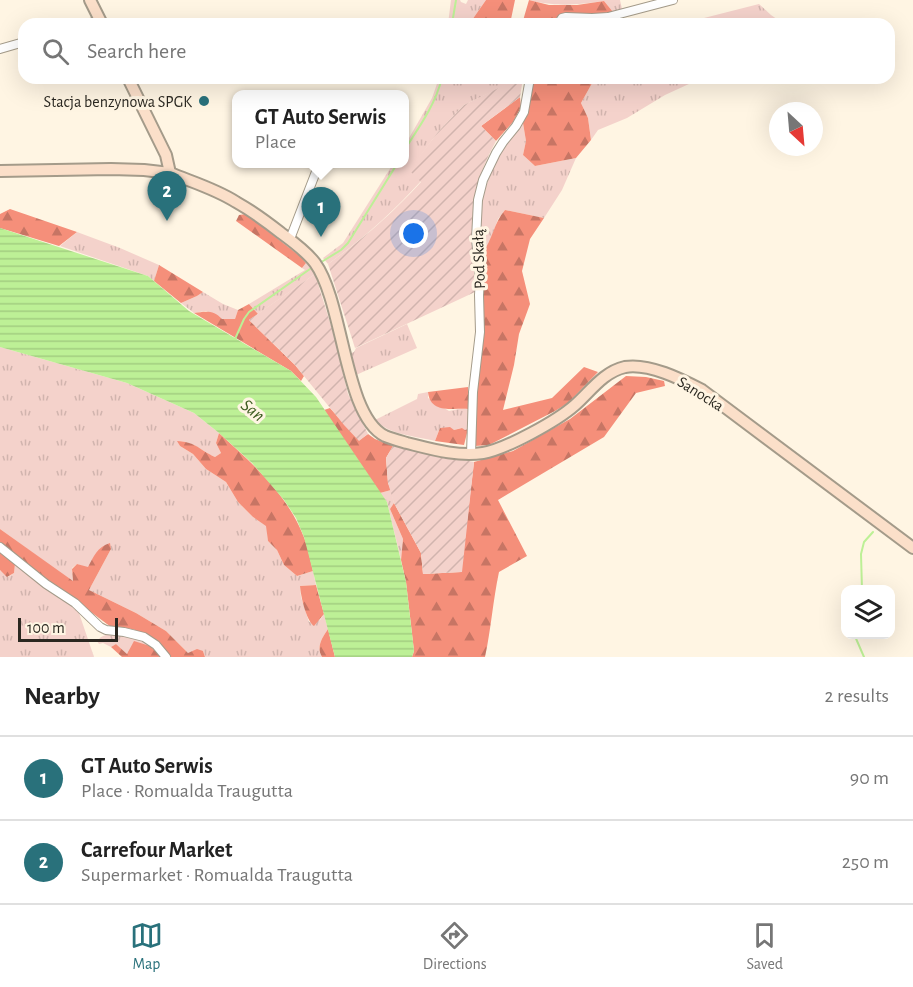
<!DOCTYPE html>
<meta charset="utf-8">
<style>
:root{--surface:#fff;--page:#f2f2f2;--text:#222;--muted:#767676;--line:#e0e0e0;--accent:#29717b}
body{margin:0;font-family:"Alegreya Sans",sans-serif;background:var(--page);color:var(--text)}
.controls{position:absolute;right:18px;bottom:18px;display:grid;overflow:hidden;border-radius:12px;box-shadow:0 6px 24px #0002}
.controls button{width:54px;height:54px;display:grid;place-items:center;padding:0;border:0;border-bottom:2px solid var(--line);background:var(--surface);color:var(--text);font:30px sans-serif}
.compass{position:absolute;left:769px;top:102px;width:54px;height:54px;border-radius:50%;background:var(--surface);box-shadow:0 6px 24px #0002;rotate:154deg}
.scale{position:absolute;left:18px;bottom:15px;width:100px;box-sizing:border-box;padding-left:6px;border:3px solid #2b2821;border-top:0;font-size:16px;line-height:21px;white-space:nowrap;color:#2b2821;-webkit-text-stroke:4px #fff5e3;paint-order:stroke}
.you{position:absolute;left:414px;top:234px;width:21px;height:21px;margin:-15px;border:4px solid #fff;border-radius:50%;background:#1a73e8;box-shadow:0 0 0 9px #1a73e833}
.badge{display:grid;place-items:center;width:39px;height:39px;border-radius:50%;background:var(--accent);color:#fff;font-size:20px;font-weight:700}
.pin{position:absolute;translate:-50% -50px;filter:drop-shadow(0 2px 3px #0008)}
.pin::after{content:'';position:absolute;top:32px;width:21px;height:18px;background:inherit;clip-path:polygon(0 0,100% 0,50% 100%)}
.popup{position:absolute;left:232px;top:90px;width:177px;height:78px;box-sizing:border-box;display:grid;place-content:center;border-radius:12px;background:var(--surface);filter:drop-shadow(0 2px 4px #0005);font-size:20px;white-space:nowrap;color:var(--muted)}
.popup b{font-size:22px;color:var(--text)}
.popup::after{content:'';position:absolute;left:50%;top:100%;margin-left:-12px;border:12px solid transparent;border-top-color:var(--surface)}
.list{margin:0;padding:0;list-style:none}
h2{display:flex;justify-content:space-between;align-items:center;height:78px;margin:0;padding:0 24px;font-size:26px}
h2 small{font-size:20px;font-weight:400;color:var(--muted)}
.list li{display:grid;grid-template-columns:39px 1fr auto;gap:18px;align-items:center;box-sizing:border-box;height:84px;padding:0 24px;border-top:2px solid var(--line)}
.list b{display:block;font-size:22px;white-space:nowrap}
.list p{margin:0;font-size:20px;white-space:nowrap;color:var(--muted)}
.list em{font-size:20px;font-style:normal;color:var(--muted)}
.icon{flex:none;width:33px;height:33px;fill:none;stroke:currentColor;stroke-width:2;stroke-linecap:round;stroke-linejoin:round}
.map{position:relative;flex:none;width:913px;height:657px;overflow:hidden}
.search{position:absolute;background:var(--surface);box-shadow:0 6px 24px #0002;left:18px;right:18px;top:18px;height:66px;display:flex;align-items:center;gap:15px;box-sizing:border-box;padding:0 21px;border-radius:18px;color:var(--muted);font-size:22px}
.sheet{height:246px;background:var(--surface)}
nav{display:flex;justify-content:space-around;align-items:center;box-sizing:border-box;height:84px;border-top:2px solid var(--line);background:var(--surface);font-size:16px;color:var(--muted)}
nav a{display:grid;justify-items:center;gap:3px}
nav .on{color:var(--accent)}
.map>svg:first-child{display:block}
.grass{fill:url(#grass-tufts)}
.forest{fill:url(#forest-firs)}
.garden{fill:url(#garden-furrows)}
.water{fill:url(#water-rules)}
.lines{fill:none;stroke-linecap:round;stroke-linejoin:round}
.stream{stroke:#bdf096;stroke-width:2}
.street-casing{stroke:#a49b8a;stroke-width:10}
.secondary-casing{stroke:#a49b8a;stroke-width:14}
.street{stroke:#fff;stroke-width:8}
.secondary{stroke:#fbdfc9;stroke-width:10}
.poi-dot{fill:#29717b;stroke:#fff5e3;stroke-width:2}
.labels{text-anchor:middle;stroke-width:6;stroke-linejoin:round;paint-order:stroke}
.poi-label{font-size:16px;fill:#2b2821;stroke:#fff5e3;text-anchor:end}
.street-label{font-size:16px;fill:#2b2821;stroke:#fff5e3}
.water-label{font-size:18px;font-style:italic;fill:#3d5c20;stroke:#fff5e3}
</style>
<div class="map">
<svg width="913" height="657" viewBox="0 0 913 657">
<defs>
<pattern id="grass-tufts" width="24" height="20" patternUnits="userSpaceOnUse" patternTransform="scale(1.5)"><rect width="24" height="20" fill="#f4d2cb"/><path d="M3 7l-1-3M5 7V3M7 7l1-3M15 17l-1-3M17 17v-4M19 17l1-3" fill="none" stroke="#d1b4ae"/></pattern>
<pattern id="forest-firs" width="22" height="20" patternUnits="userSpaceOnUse" patternTransform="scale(1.5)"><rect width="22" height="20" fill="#f58f7a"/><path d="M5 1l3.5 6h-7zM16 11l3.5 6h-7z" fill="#c77564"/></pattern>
<pattern id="garden-furrows" width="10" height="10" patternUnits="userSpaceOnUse" patternTransform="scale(1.5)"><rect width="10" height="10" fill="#f4d2cb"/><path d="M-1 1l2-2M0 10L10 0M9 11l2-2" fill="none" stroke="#d1b4ae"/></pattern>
<pattern id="water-rules" width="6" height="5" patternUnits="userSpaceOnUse" patternTransform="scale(1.5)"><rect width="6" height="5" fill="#bdf096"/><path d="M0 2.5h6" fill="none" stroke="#a3ce81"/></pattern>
</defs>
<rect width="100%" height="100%" fill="#fff5e3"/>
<path class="grass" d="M451,0H460L461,2L466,4L468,0H486L472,20L473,24H448Z
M529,0H620L622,9L613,12L604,1C576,5 557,7 529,0Z
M759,4L771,15L784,24H692L704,18Z
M439,78H521L464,105L438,132L410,170L421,181C393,212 362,240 328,264L323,258L343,243L393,164H405V145L432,98Z
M595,78H702L665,95L627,118L598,130L591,140L588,118L581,103Z
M523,123L526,141L523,155L535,166L576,158L562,190L544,218L505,210L498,219L489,245L482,253L479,234V215L484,192L499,151Z
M77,232L120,248L159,265L154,281L148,276L60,246Z
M306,263L315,274L258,314L249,304L305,270L302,268Z
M203,292L223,304L238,310L235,319H222L206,311L194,313L181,303L197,296Z
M407,324L417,348L356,375L349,354L354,352L356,348Z
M0,347L127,383L194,413L219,433L216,443L221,453L215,457C199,450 197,443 178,441L180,446L193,454L206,469L226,482L238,502L253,517L267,526L268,541L277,550L284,565L297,576L313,571L316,585L300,586L301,597L309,622L320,620L324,614L328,629C322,638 316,647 322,657H205L203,651L188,653L166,631L136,613L89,590L111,549L88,568L77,564L72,568L73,582L0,529Z
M428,392V398L449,411L459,409H468V429L465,430L461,428L454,430L440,428L435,441C415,436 390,435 375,420L417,399L418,394Z
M391,490L394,503L390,509L403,539L401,560L387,502L380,493Z
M15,564L62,599L70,602L78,610L94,657H0V570L8,577L14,573Z
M108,634C124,634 137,637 150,646L127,654L116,644L111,647L103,643L99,644L97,641L101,637Z"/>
<path class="forest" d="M486,0H515L510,24H473L472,20Z
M529,0L549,5H577L604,1L613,12L594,14L567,13L557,17L552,24H522Z
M535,78H595L581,103L588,118L591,140L576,158L535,166L523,155L526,141L523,123L526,115L530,89Z
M520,97L521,107L513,122L496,141L481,126Z
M10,209L77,232L59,246L0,228V214Z
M505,210L544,218L530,239L522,271L530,304L519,334L514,365L503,410L552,398L584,367L598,372L568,403L555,411L489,445L475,446V397L483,331L482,253C493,240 493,224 505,210Z
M246,214L301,257L306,263L302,268L236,221L239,215Z
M159,265L203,292L197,296L181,303L154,281Z
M249,304L258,314L249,320L295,365L304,376L301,381L291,371L194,313C206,311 214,310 222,319H235L238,310Z
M626,376L646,377L664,381L665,386L636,393L604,437L498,500L527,556L499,572C493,600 491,629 485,657H412L414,651L406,582L401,560L403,539L390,509L394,503L421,553L423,574L461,572L474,462L513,451L570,419Z
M468,387V409C453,408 430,414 428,392Z
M330,408L359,440L368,434L375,439L393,446L386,458L388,483L391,490L380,493L324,410Z
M450,427L454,430L462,428L465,430L468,429L464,445L435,441L440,428Z
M219,433C251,462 287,494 303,535C308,546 310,559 313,571L297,576L284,565L277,550L268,541L266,526L253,517L238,502L226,482L206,469L193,454L180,446L177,441C197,442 199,450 215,457L221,453L216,443Z
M0,529L73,581L72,569L77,564L88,567C94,556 97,547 110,543L111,549L89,590L136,613L166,631L188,653L197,649L203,651L205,657H169C152,637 139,626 111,627L0,544Z
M0,552L15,564L14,573L7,577L0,570Z
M316,585L324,614L314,626C306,620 301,597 300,586Z
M328,629L335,657H322C316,647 322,638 328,629Z
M134,641L150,646L162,657H122L111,647L116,644L127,654Z"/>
<path class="garden" d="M523,78L520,97L481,126L496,141C486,160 476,181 474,203C470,232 474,263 475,292L355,348L328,264C362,240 393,213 421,182L409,170L438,132L464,105L513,81Z
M315,274L333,332L348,394L368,434L359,441L344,425L295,365L249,320Z
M393,446L474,462L462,572L423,574L421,553L394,503L388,483L386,458Z"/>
<path class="water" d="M0,228L148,276L189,311L291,371L316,397L387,502L406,582L414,651L412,657H335L304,537L296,518L284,500L252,463L219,433L194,413L127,383L0,347Z"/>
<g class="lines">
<path class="stream" d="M452,24L456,0
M405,149C420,126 435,105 442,78
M323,261L341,250L348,243L397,164
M235,339L244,319L249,312L310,269
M862,590L861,554L864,542L873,532
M854,634L864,657"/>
<g class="street-casing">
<path id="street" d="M87,24L100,20
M558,24L562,18L566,17L592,18L608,17L673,0
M0,49L24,42
M290,239L319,164
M471,454L473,392L480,332L479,295L480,278L476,239L478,200L483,180L496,153L503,142L516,126L524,112L530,78
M0,547L46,584L75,603L100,627L106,630L124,632L144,637L156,645L166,657"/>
</g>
<g class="secondary-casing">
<path id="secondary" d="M90,0L102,24
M128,78L166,155L170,173
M0,171L111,169L144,170L170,173C192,182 216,189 236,202C252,211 267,222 281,233C293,242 306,251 315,263C344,303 344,416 385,436C392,439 400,441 407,443C431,449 458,457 483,453C506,449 557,421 575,405C590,392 603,372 625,367C649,363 681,379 702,390L913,548"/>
</g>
<use href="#street" class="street"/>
<use href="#secondary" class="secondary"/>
</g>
<circle class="poi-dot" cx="204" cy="101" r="6"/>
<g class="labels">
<g class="poi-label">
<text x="192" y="107">Stacja benzynowa SPGK</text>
</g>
<g class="street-label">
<text transform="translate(478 259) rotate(-92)" y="6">Pod Skałą</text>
<text transform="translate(701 393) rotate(32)" y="6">Sanocka</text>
</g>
<g class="water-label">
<text transform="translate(253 410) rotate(38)" y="6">San</text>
</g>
</g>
</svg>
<div class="controls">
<button><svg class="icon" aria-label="layers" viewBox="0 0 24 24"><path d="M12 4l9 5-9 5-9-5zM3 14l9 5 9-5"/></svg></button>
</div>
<svg class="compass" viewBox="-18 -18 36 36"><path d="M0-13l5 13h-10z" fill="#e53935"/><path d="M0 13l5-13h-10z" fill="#767676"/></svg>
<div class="scale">100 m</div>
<div class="you"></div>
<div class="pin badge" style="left:321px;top:237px">1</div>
<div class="popup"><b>GT Auto Serwis</b>Place</div>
<div class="pin badge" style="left:167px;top:221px">2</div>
<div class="search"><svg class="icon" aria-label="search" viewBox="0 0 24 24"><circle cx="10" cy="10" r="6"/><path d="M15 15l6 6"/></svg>Search here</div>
</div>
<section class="sheet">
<h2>Nearby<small>2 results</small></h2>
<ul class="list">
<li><span class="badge">1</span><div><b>GT Auto Serwis</b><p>Place · Romualda Traugutta</p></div><em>90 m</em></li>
<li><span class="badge">2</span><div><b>Carrefour Market</b><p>Supermarket · Romualda Traugutta</p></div><em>250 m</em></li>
</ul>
</section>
<nav>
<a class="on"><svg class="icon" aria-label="map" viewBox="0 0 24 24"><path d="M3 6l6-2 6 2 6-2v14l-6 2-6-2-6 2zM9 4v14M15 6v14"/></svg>Map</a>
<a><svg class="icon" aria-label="directions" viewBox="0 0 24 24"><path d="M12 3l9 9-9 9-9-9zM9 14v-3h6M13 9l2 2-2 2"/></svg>Directions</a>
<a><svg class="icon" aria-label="saved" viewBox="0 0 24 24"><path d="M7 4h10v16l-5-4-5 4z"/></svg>Saved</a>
</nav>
